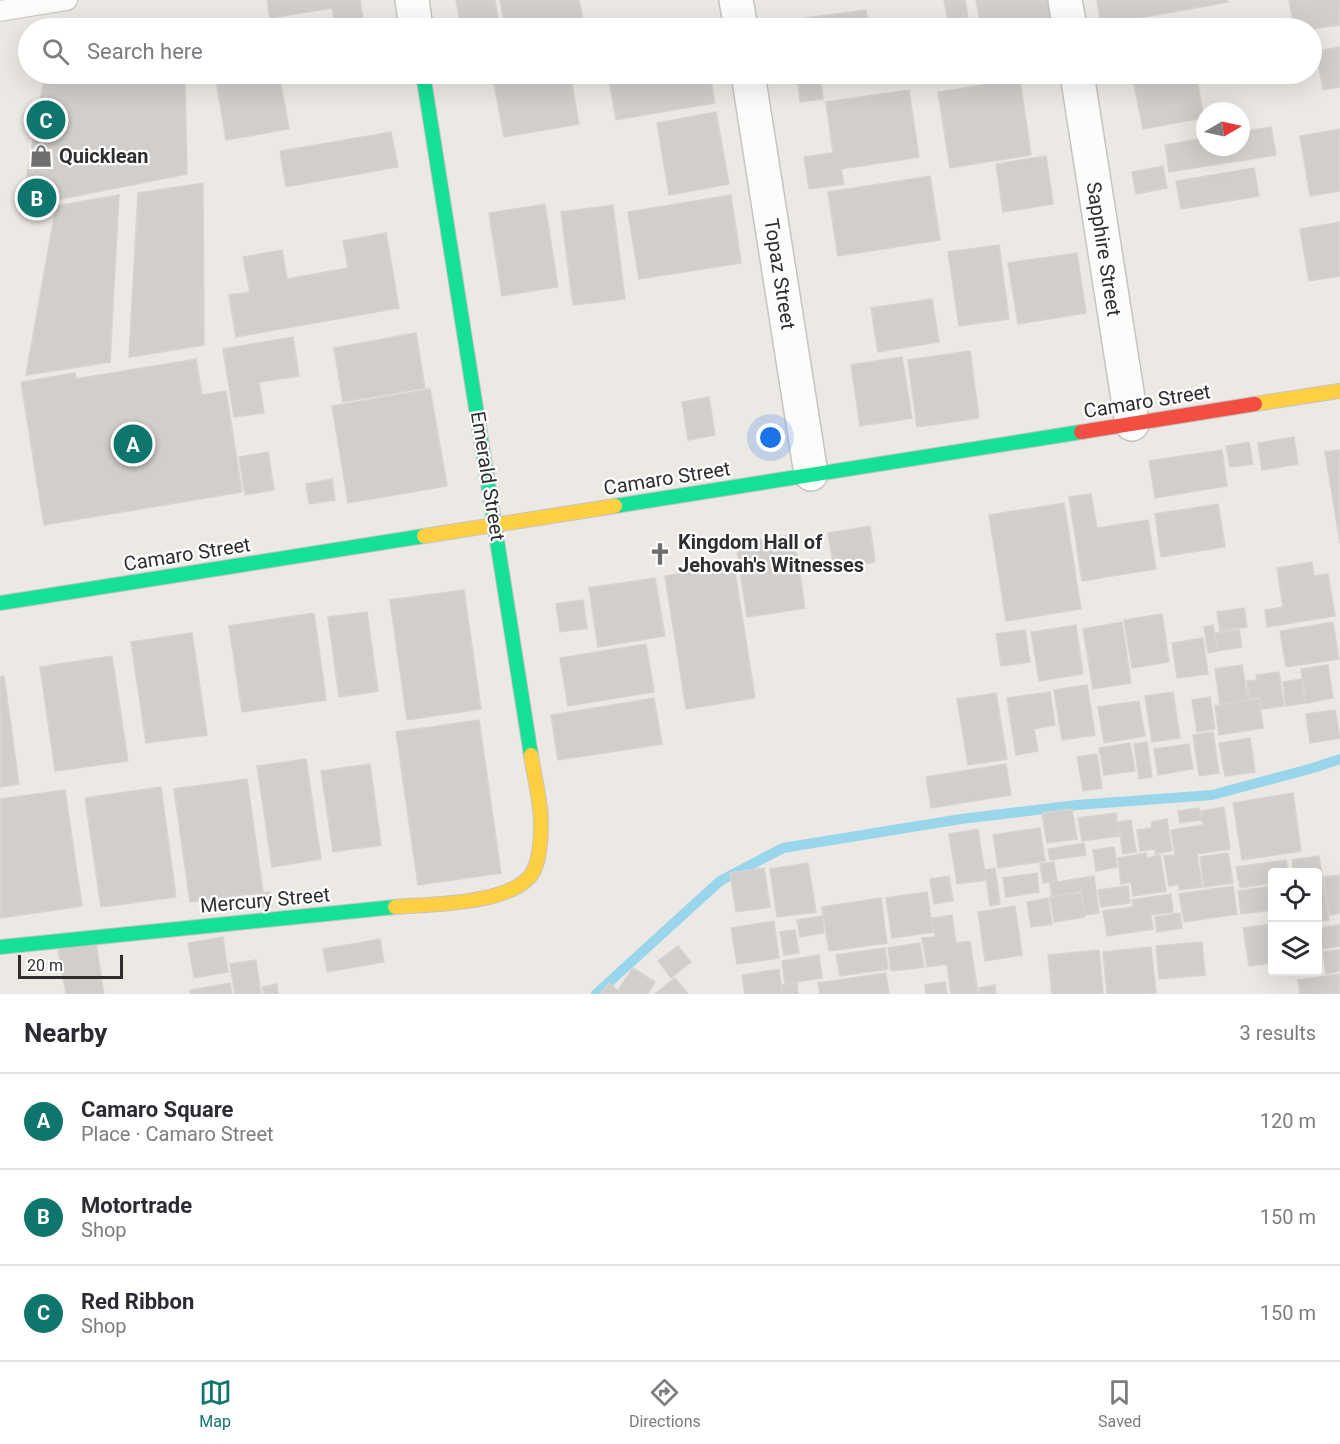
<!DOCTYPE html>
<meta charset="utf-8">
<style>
:root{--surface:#fff;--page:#f2f2f3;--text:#2b2b33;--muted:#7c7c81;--line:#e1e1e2;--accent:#0f766e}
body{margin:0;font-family:Roboto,sans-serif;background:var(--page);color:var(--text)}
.controls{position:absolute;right:18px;bottom:18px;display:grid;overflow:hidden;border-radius:6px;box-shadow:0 6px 24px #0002}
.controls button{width:54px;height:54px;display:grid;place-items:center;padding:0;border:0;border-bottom:2px solid var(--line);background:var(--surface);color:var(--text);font:30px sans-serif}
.compass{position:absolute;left:1196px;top:102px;width:54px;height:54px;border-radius:50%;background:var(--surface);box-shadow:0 6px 24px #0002;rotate:81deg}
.scale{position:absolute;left:18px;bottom:15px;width:105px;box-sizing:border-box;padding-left:6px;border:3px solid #2e2e2e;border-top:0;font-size:16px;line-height:21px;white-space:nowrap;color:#2e2e2e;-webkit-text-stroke:4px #fff;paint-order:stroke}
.you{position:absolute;left:771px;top:438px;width:21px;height:21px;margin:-15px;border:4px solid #fff;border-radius:50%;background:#1a73e8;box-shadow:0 0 0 9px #1a73e833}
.badge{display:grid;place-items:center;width:39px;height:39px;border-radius:50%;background:var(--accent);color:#fff;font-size:20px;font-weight:700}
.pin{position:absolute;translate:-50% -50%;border:3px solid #fff;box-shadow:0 2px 6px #0006}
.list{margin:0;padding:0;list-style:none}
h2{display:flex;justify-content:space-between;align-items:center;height:78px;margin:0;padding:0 24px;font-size:26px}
h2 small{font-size:20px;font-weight:400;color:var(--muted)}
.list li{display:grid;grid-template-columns:39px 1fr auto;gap:18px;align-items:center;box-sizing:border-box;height:96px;padding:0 24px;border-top:2px solid var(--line)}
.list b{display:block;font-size:22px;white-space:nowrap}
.list p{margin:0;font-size:20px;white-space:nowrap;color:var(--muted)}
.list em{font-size:20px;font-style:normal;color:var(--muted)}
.icon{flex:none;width:33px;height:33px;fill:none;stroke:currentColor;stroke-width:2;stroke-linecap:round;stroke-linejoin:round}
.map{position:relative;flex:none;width:1340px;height:994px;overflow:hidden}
.search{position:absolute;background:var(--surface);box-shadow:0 6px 24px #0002;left:18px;right:18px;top:18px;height:66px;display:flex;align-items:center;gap:15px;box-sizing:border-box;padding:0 21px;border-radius:33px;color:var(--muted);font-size:22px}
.sheet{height:366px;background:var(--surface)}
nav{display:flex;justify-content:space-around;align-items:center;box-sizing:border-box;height:84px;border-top:2px solid var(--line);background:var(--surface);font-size:16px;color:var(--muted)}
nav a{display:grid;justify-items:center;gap:3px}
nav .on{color:var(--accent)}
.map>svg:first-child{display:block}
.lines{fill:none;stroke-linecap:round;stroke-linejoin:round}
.stream{stroke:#99d6ec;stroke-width:10}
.building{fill:#d1cecb;stroke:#d7d4d0;stroke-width:1.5}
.lane-casing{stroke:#c5c4c5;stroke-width:22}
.street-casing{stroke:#c5c4c5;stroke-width:36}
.fast-casing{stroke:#c5c4c5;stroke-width:16}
.slow-casing{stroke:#c5c4c5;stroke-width:16}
.jam-casing{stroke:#c5c4c5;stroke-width:16}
.lane{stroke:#fcfcfb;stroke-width:20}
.street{stroke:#fcfcfb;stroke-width:33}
.fast{stroke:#16e098;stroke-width:14}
.slow{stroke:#ffcf43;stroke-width:14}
.jam{stroke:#f24e42;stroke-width:14}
.labels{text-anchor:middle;stroke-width:4.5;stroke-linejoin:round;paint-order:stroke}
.poi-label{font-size:20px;font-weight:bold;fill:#2e2e2e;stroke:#fff;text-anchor:start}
.street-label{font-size:20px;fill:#2e2e2e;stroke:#fff}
</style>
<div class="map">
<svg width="1340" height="994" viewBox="0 0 1340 994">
<rect width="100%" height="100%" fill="#ece8e4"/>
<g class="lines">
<path class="stream" d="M596,994L720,881L783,848L961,819L1077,805L1212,795L1313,768L1340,759"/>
</g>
<path class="building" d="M267,0H360L363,19L335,24L332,8L270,18Z
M456,0H495L500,28H461Z
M500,0H579L585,28H505Z
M944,0H965L968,17L948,21Z
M976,0H1052L1056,28H981Z
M1097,0H1228V2L1101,25Z
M1289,0H1340V25L1312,29L1294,28Z
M866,10L868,24L878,23L879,28H808L806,18Z
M1340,47V87L1323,90L1316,51Z
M45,74H185L187,174L21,207Z
M215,74H279L289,129L226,140Z
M492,74H570L579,124L504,137Z
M608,74H710L715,103L616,120Z
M797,74H873V75L821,82L823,99L800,102Z
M1132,74H1196L1204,118L1143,129Z
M1020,79L1031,155L950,168L938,92Z
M909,90L919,157L841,169L844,184L809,189L804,157L833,153L826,102Z
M716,112L729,184L669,195L657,123Z
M1271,127L1276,155L1169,172L1165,145L1205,138V147H1241V132Z
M1340,129V191L1310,196L1300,136Z
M391,132L398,167L286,187L280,151Z
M1046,156L1053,204L1003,212L996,164Z
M1163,166L1167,188L1136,194L1132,172Z
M1254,168L1259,196L1181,209L1176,181Z
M930,176L940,240L838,256L828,192Z
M203,183L204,345L129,357L138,193Z
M119,195L110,362L26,375L56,206Z
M731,195L741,263L639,279L628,212Z
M545,204L558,287L502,296L489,213Z
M613,205L625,299L573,305L561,212Z
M1340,222V276L1309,281L1300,229Z
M386,233L399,308L236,337L229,295L250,292L243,257L282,250L287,279L348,268L343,241Z
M999,245L1009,319L959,326L948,252Z
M1077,253L1086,313L1018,324L1008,263Z
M932,299L939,342L878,352L871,308Z
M416,333L425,388L343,402L334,348Z
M293,337L299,376L259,382L264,413L234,417L223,349Z
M970,351L979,418L917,427L908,360Z
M902,357L912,418L860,426L851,365Z
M196,359L202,395L226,391L242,492L44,525L21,382L75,373L76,379Z
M430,389L447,486L348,503L332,406Z
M709,397L715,435L688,440L682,402Z
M1294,437L1298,464L1262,470L1258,443Z
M1249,442L1253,464L1230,467L1226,446Z
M1222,450L1227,486L1155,498L1149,461Z
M1340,450V543L1325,452Z
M268,452L274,490L245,495L239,457Z
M332,479L335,500L309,504L306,484Z
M1091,494L1097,528L1148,520L1156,569L1082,581L1069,497Z
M1064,503L1081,609L1006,621L989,515Z
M1218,504L1225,547L1161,557L1155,514Z
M870,526L875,562L834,568L828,533Z
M794,534L805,608L747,617L736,544Z
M1312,562L1314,576L1328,574L1335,616L1267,627L1265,610L1283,607L1277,568Z
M734,565L755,698L686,709L665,576Z
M655,578L665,636L598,647L589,588Z
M464,590L481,709L407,720L390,600Z
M583,600L587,628L560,632L556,604Z
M1244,608L1247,627L1220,631L1217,612Z
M367,612L378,691L339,697L328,617Z
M314,613L326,700L242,712L229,626Z
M1162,614L1169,662L1132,668L1124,620Z
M1122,622L1131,683L1093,689L1083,629Z
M1333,622L1339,659L1286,667L1280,631Z
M1076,625L1083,674L1039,681L1031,632Z
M1213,625L1218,651L1208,653L1204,627Z
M1025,630L1030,662L1001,666L996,634Z
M1239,630L1242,647L1218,651L1215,633Z
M192,633L207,735L146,743L131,642Z
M1203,638L1208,674L1177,678L1172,643Z
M646,644L654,692L568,706L560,658Z
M112,656L128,761L55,771L40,667Z
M1242,665L1248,700L1220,704L1215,669Z
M1328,665L1333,698L1306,703L1301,669Z
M1279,672L1284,706L1262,709L1260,697L1249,699L1247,681L1257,680L1256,675Z
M4,676L19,784L0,787V677Z
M1301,679L1305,703L1286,706L1283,682Z
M1087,685L1095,735L1062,740L1054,690Z
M1050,692L1055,725L1034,729L1038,751L1016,755L1007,698Z
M1173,692L1180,738L1152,742L1145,696Z
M996,693L1007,759L968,765L957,699Z
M1210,697L1215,729L1197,732L1192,700Z
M654,698L662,744L558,760L551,715Z
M1259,699L1263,728L1219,735L1215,706Z
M1139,701L1145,736L1104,743L1098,707Z
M1335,710L1340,738L1310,743L1306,714Z
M479,720L501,873L418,885L396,732Z
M1213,732L1219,773L1199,776L1193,735Z
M1250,738L1255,772L1225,776L1219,743Z
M1147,742L1152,777L1139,779L1134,744Z
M1130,743L1135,771L1104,775L1099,748Z
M1189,744L1193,769L1158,775L1154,749Z
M1097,754L1102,788L1083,791L1077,757Z
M306,759L321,859L272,867L257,766Z
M370,764L381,845L333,852L321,771Z
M1006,764L1011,795L931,808L926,777Z
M247,779L263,892L190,902L174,789Z
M161,787L176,897L101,907L85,798Z
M65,790L82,906L0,918V799Z
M1293,793L1301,851L1242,860L1233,803Z
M1224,807L1230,849L1197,854L1202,887L1179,890V884L1169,886L1164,856L1175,855L1171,830L1203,825L1201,811Z
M1199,808L1201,820L1180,823L1178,811Z
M1072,809L1077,839L1047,843L1042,813Z
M1116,813L1119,836L1082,841L1078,818Z
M1167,819L1172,851L1155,854V849L1140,851L1137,830L1152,828L1151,822Z
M1131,820L1136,852L1123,854L1118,822Z
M1040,828L1045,861L998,868L993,835Z
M978,829L986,880L957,884L949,834Z
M1084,843L1086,855L1050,860L1048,849Z
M1114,847L1117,867L1096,871L1093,850Z
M1146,853L1147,858L1160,855L1166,891L1133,896L1131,882L1121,884L1118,858Z
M1228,853L1233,883L1204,887L1200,857Z
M1319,856L1329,920L1318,922V872H1294L1292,860Z
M1286,860L1288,872H1272V883L1240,888L1236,867Z
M1054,862L1057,881L1043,883L1040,864Z
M808,863L816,912L777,917L770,869Z
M764,868L770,907L736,912L730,873Z
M995,868L1000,904L990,906L985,870Z
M1037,873L1039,892L1006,897L1003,878Z
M1340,875V913L1330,915L1324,877Z
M949,876L953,901L934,904L930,879Z
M1094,876L1099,913L1085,915L1081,891L1052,896L1050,883Z
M1128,886L1130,903L1101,907L1098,890Z
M1233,886L1237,914L1184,922L1179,894Z
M1272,886V910L1241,914L1238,891Z
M270,892L272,907L253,910L251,895Z
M927,892L933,932L892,938L886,898Z
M1081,893L1085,917L1054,922L1050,897Z
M1171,894L1173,912L1151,915L1153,929L1107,936L1103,911L1133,907L1132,900Z
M881,898L887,943L829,951L822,907Z
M1048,898L1052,924L1031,927L1027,902Z
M1015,906L1022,955L985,961L978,912Z
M1180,913L1182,928L1157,932L1155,917Z
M952,915L956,943L970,941L978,994H951L947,964L927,967L922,938L935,937L932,918Z
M822,916L824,933L800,937L797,920Z
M774,921L779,958L737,964L731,928Z
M1272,924V963L1249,966L1243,928Z
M1340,925V946L1322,949L1319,928Z
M795,930L799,953L784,955L780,932Z
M223,937L228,972L194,978L188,943Z
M1318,938L1322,964L1318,965Z
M380,939L384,962L327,972L323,949Z
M1202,942L1205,975L1159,979L1156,946Z
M96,943L104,994H66L58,949Z
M920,943L924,967L891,971L888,948Z
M678,946L691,962L671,978L658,961Z
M1151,947L1156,993L1107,994L1103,952Z
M885,948L888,969L840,976L836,955Z
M1099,950L1103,994H1052L1048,955Z
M1340,950V971L1326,974L1323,952Z
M819,955L822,978L785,984L782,961Z
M256,960L261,994H235L230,964Z
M633,968L655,982L648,994H624L618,990Z
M779,969L782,994H745L742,975Z
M886,973L889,994H820L818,983Z
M1340,974V994H1300L1298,980Z
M675,978L688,994H655Z
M945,982L947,994H926L925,985Z
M230,983L232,994H191L190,990Z
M609,983L622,994H600Z
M797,983L798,994H783L782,985Z
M277,984L278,994H264L262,987Z
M995,985L996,994H980L979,988Z"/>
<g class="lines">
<g class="lane-casing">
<path id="lane" d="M0,11L67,0"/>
</g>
<g class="street-casing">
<path id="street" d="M412,0L416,28
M736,0L741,28
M1065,0L1070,28
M748,74L811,474
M1077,74L1132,424"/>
</g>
<g class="fast-casing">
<path id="fast" d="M423,74L531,755
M615,506L1081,432
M0,603L424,536
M0,947L395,907"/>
</g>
<g class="slow-casing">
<path id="slow" d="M1255,404L1340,391
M424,536L615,506
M395,907C429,904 514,905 533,872C540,859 541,838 541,823C541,801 534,777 531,755"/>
</g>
<g class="jam-casing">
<path id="jam" d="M1081,432L1255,404"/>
</g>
<use href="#lane" class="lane"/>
<use href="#street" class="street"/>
<use href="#fast" class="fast"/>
<use href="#slow" class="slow"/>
<use href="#jam" class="jam"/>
</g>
<defs>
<g id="shop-bare" transform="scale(1.8)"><path d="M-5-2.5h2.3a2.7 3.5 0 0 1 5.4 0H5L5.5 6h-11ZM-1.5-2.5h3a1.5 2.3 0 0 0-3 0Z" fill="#706f6e" stroke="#fff" stroke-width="2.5" paint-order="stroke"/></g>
<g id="church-bare" transform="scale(1.8)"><path d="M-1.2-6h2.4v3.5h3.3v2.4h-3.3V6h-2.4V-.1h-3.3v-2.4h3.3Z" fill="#706f6e" stroke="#fff" stroke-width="2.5" paint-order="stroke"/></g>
</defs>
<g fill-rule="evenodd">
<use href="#shop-bare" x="41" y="156"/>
<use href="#church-bare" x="660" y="554"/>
</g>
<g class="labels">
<g class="poi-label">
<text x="59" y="163">Quicklean</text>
<text x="678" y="549">Kingdom Hall of<tspan x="678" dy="23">Jehovah's Witnesses</tspan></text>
</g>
<g class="street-label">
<text transform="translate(1104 249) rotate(81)" y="7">Sapphire Street</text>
<text transform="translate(780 274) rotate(81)" y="7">Topaz Street</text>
<text transform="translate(1147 401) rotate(-9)" y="7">Camaro Street</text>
<text transform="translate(488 476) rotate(81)" y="7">Emerald Street</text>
<text transform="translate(667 478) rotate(-9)" y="7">Camaro Street</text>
<text transform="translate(187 554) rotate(-9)" y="7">Camaro Street</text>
<text transform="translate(265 900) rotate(-5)" y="7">Mercury Street</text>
</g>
</g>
</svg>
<div class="controls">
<button><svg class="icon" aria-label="locate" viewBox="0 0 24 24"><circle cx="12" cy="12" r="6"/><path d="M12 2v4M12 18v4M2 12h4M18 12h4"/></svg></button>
<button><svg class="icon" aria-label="layers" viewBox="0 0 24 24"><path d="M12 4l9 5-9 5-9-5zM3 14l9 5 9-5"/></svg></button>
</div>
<svg class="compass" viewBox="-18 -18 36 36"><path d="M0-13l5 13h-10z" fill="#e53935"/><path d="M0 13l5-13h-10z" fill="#7c7c81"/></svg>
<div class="scale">20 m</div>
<div class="you"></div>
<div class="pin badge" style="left:133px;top:444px">A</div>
<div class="pin badge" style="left:37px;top:198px">B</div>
<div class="pin badge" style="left:46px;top:120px">C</div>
<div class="search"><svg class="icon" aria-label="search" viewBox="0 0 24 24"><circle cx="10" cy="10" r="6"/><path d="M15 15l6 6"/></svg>Search here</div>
</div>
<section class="sheet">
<h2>Nearby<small>3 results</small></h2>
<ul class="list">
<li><span class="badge">A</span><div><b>Camaro Square</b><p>Place · Camaro Street</p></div><em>120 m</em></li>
<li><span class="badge">B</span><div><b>Motortrade</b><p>Shop</p></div><em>150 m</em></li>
<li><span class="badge">C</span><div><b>Red Ribbon</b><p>Shop</p></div><em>150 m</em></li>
</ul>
</section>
<nav>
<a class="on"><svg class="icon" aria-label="map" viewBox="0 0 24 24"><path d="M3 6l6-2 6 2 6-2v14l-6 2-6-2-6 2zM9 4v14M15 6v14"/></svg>Map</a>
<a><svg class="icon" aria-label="directions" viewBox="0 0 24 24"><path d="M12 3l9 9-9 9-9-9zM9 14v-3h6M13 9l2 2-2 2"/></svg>Directions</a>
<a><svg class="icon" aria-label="saved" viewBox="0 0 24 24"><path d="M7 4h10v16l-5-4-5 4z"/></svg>Saved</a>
</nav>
